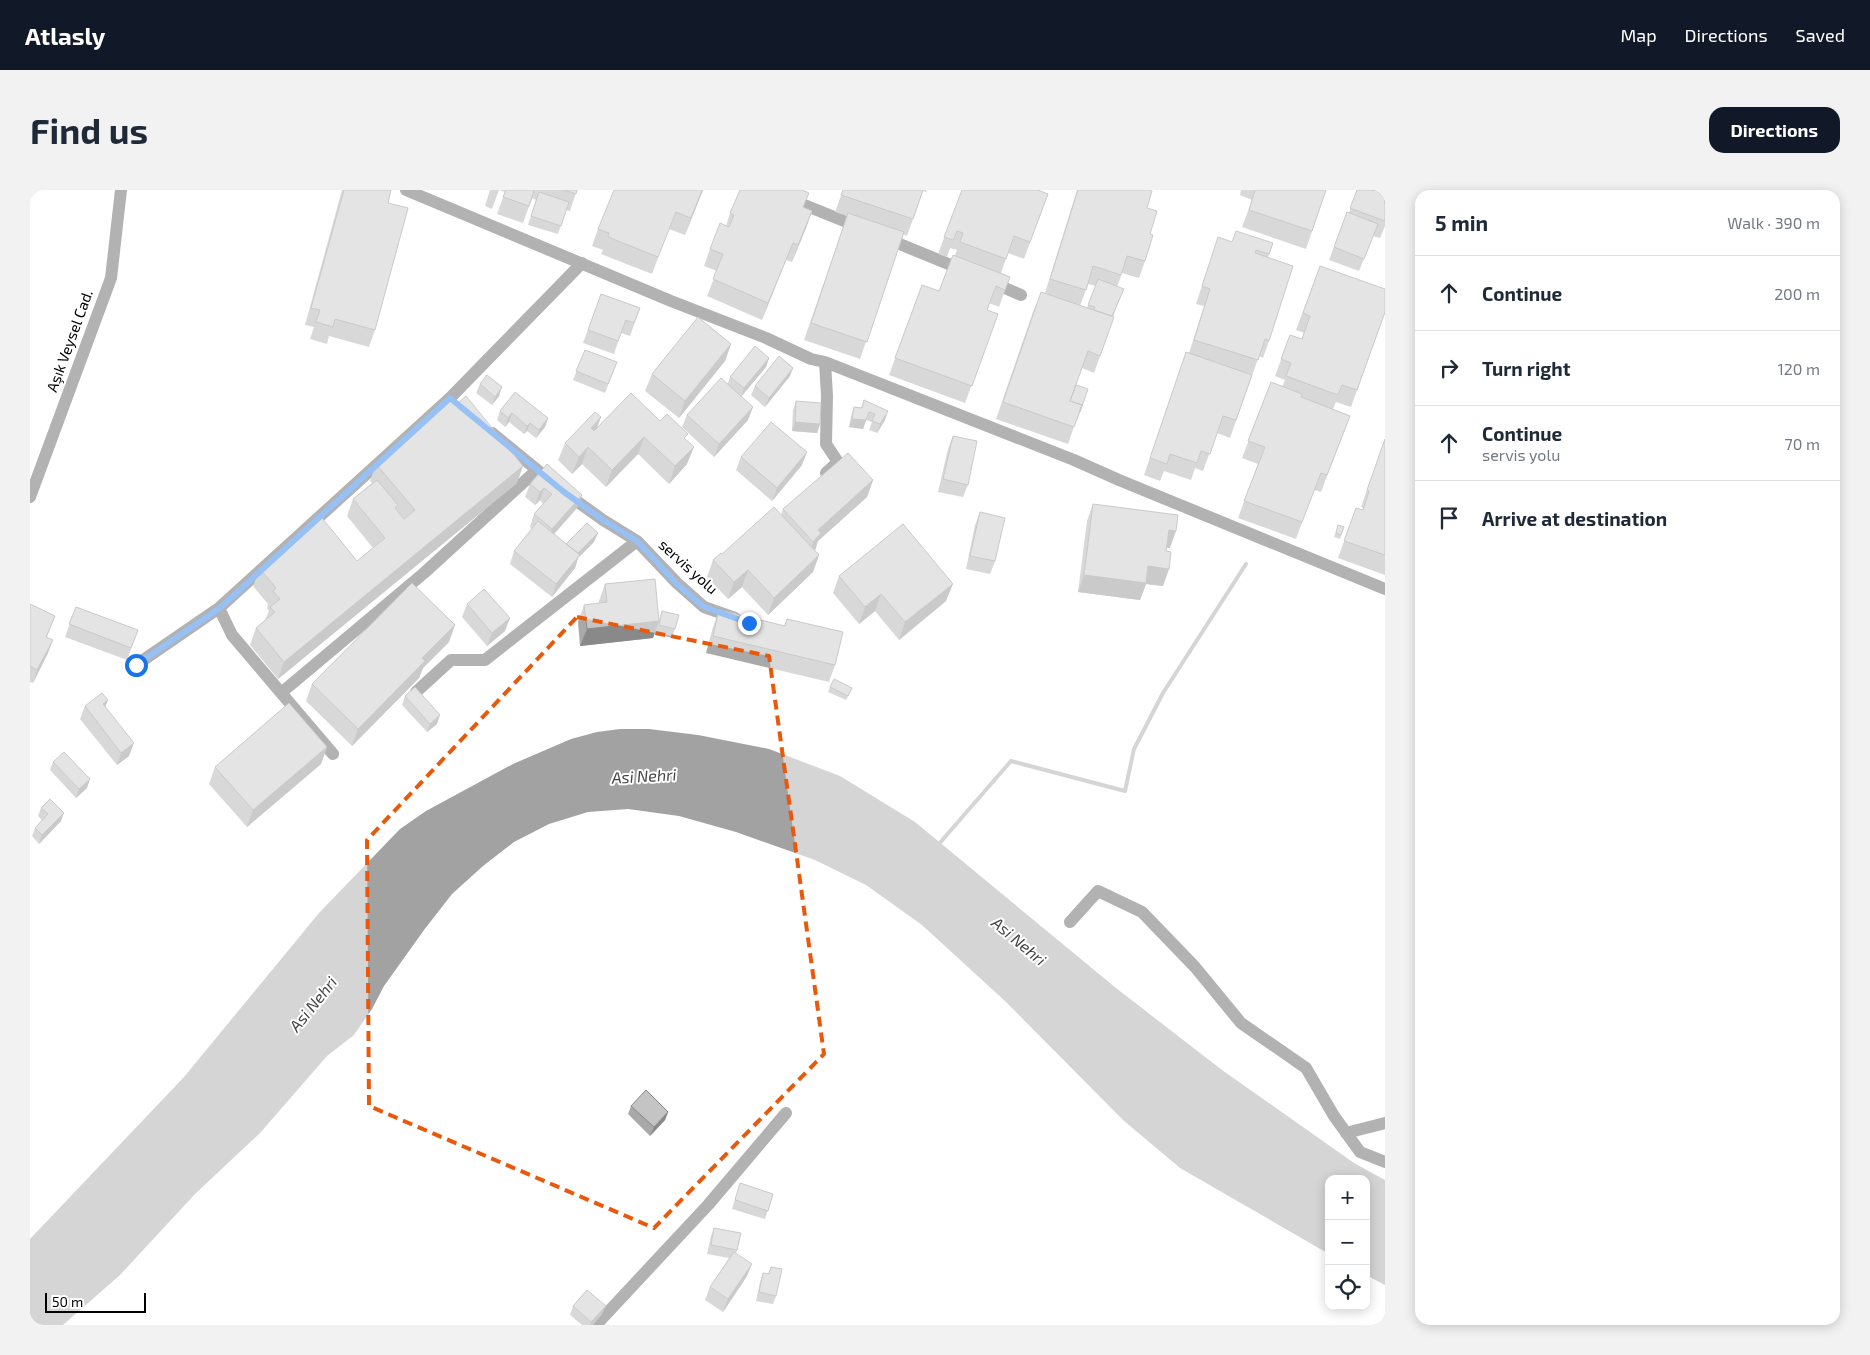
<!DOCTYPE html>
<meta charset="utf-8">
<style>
:root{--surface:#fff;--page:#f2f2f3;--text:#1f2937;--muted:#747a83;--line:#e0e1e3;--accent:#111827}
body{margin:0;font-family:"Exo 2",sans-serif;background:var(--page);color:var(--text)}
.controls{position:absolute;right:15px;bottom:15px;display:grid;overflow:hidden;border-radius:10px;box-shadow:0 2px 12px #0003}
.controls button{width:45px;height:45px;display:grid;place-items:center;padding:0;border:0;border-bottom:1px solid var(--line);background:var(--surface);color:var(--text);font:25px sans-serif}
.scale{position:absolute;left:15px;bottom:12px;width:101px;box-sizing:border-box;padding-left:5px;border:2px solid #000;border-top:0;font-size:14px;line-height:18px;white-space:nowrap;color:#000;-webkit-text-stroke:4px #fff;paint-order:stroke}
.stop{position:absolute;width:15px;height:15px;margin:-11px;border:4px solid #1a73e8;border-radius:50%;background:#fff}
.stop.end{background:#1a73e8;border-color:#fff;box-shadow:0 1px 5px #0008}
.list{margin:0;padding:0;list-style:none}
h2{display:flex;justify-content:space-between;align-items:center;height:65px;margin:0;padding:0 20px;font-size:21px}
h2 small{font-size:16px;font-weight:400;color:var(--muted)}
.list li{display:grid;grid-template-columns:32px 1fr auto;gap:15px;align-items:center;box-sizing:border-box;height:75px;padding:0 20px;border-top:1px solid var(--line)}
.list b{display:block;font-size:19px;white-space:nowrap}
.list p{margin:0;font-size:16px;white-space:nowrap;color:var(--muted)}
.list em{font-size:16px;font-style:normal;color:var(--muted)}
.icon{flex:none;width:28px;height:28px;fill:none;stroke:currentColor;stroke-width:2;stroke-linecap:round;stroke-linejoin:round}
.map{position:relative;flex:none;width:1355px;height:1135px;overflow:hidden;border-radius:15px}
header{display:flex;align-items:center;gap:30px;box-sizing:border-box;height:70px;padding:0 25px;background:var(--accent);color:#fff}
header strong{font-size:24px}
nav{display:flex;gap:28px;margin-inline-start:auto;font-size:18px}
.intro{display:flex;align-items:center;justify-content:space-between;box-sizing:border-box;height:120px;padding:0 30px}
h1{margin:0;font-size:35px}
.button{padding:12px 22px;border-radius:15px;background:var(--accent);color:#fff;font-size:18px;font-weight:700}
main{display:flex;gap:30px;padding:0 30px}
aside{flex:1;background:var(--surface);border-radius:15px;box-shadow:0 2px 12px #0003}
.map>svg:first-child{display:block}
.water{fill:#a2a2a2}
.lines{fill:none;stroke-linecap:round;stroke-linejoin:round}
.stream{stroke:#a2a2a2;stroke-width:4}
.minor{stroke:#545454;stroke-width:12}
.wall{fill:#a9a9a9;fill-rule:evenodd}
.shaded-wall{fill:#898989}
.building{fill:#c4c4c4;stroke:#898989}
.route{stroke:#1a73e8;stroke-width:6}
.marked{fill:none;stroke:#e8590c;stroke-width:4;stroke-dasharray:10 6;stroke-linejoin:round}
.labels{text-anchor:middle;stroke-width:4;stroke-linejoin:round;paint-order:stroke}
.street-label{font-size:15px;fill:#000;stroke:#fff}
.water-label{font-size:16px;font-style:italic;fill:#434343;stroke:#fff}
</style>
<header>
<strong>Atlasly</strong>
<nav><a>Map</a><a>Directions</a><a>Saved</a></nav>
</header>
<div class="intro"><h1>Find us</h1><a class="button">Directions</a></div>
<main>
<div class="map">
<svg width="1355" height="1135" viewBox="0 0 1355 1135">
<rect width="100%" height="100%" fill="#fff"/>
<path class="water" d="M590,539H619L668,545L739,559L810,586L885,632L1086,798L1192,880L1324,973L1355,990V1095L1336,1085V989H1299V1064L1150,978L1093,930L975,811L892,735L836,695L785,670L706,642L649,626L598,619L558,622L519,634L484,652L453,676L422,704L394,740L354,796L342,819L324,845L297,866L230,943L165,1004L90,1085L33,1135H0V1049L154,887L289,723L370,639L396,621L483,574L541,549L567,542Z"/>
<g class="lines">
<path class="stream" d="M908,655L981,571L1095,601L1104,559L1133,503L1216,374"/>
<path class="minor" d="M376,0L641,111L736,148L781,169L795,172L1044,270L1089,290L1355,399
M737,0L829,37
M855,48L933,80
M961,92L991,105
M795,172L797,206L796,254L808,272L796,283
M462,243L534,302L573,330L607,351L647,393L674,417L705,428
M0,307L81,88L91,0
M106,475L189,418
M386,502L421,470H455L607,351
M251,503L394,383L507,280
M303,564L202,445L189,418L420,208L552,73
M1040,732L1068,701L1112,722L1165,777L1211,833L1276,878L1304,926L1330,962L1355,972
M1316,943L1355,933
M566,1135L678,1015L756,923"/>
</g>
<path class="wall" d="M312,0H361L358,13L345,140L339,157L299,146L297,154L280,149L284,137L275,135Z
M460,0H547L540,21L536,20L528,44L498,35L506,10L502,8L493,33L467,24L475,2L469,0L462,19L455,16Z
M673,0L655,45L639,39L622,84L571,64L573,60L562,56L568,39Z
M813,0H897L896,2L893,1L877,46L873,44L830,169L774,150L817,26L805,22Z
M932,0L1018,4L994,69L978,63L971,83L980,87L969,117L959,113L957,120L968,124L935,213L859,185L892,95L909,101L925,65L927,60L920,58L917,67L908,64Z
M1047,0H1118L1117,18L1120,44L1115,71L1109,88L1092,83L1087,97L1090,108L1083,127H1084L1064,183L1052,178L1046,195L1058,199L1047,231H1046L1038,254L966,229L1004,119L1015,103ZM1058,94L1066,96L1057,118L1050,116Z
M1211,0H1296L1276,59L1212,37L1222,10L1210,5Z
M1327,0H1355V36L1350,48L1343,46L1329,81L1299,70L1317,22L1319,23Z
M773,18L782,21L776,38L762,72L756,70L732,130L677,106L687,81L674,76L680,59L696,36L700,23Z
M1188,47L1202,52L1243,53L1238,67L1239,151L1233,168L1229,166L1200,248L1187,243L1173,281L1165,278L1161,290L1134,281L1130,291L1114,285L1150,180L1159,163L1174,116L1166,114Z
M1290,76L1355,122L1321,217L1306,212L1303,219L1320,226L1291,302L1284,300L1266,349L1208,328L1228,274L1212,268L1241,192L1252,197L1255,190L1245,186L1260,145L1272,149L1274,143L1266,140Z
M571,104L610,118L600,146L591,143L584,164L553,153Z
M701,154L695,171L649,228L615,201L622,184Z
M555,160L587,172L575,203L543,190Z
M739,168L736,177L711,206L718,230L684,267L652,237L657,225L698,193L700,187Z
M760,186L735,217L721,205L725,196Z
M450,194L469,206L462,215L446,203Z
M834,210L855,230L847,243L839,240L842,232L836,230L833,239L819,237L821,226L824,217L831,218Z
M766,211L790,234L787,243L762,241L763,220Z
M470,221L518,228L515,237L506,248L497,241L494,244L479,232L475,237L467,230Z
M630,231L656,250L657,274L639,294L608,264L576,297L552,274L542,284L528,270L535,253L567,239Z
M923,246L938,295L933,307L908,302L918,259Z
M1355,249V385L1308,368L1326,318L1332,320L1333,318L1331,317Z
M711,267L772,275L742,311L706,280Z
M346,274L487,293L248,489L220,455L226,438L235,430L239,421L237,418L238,414L223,396L230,379L327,371L343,358L317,326L323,309L342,293L340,291Z
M517,274L547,318L524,344L536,354L568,343L564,352L548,368L545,378L522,407L480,374L484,361L502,339L500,337L504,324L513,314L510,310L505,315L495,307L500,294Z
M843,290L837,307L788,351L785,360L789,365L783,382L738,425L712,397L698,409L677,387L683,370L751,325L753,319Z
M1063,314L1140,358L1137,357L1133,396L1116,394L1110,410L1048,402L1057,331Z
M950,322L965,371L960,384L936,379L945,335Z
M1308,335L1314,337L1310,349L1304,347Z
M809,386L916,411L869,450L845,421L829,434L803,403Z
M575,394L629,430L632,421L645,439L642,448L625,443L627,436L623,448L550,456L548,432L554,415L569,413V411Z
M0,414L25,426L17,447L18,463L3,493L0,492Z
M437,414L475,441L457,456L432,427Z
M46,417L108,440L97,470L35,447Z
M689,420L754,436L757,429L805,475L799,492L676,463L683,437Z
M419,452L393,478L389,488L322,556L276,511L282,494Z
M800,497L822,498L816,510L798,502Z
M375,506L407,534L397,542L372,515Z
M78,510L75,517L99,566L87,575L50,529L55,516Z
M297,557L291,574L217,637L179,594L185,577Z
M23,572L57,598L46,608L20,580Z
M11,618L31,631L9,654L2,646L5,638L12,630L8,626Z
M601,916L638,922L635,930L620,946L598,924Z
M710,993L743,1004L735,1029L702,1019Z
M684,1038L707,1060L706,1063L717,1086L693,1122L675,1110L680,1097L699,1068L677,1064L681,1046Z
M741,1077L746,1106L743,1114L726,1111L730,1092L733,1083L738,1084Z
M543,1116L572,1124L563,1135H552L540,1125Z"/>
<path class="shaded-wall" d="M672,0H673L655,45L661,28Z
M782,21L776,38L762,72L768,55Z
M763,53L756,70L732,130L738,113Z
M701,154L695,171L649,228L655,211Z
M739,168L736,177L711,207L714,198Z
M763,178L760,186L735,217L739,208Z
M472,197L469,206L462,215L465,207Z
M723,217L718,230L684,267L689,254Z
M858,221L855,230L847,243L850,234Z
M482,223L479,232L475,237L478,228Z
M571,227L565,244L561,238Z
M518,228L515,237L506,248L509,240Z
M822,229L836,230L833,239L819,237Z
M765,232L790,234L787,243L762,241Z
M500,233L497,241L494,244L497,236Z
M614,247L608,264L576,297L582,280Z
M558,257L552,274L542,284L549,267Z
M664,257L657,274L639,294L645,276Z
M777,262L772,275L742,311L747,298Z
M493,276L487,293L248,489L254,472Z
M843,290L837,307L788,351L785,360L777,369L788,340Z
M514,298L510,310L505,315L510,302Z
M552,305L547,318L517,352L522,339Z
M1139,340L1146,341L1140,358L1133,357Z
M568,343L564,352L548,368L545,378L522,407L526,394L546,365Z
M789,365L783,382L738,425L744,408Z
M1118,376L1139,379L1133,396L1116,394L1110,410L1048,402L1054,385Z
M718,380L712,397L698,409L704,392Z
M923,394L916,411L869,450L875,432Z
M851,404L845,421L829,434L835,417Z
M480,428L475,441L457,456L462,443Z
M629,431L623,448L550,456L557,439Z
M425,435L419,452L393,478L389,488L322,556L328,539L392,468Z
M23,450L18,463L3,493L7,480Z
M78,510L73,523V514Z
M410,525L407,534L397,542L400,534Z
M104,553L99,566L87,575L91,563Z
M297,557L291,574L217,637L223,620Z
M60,589L57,598L46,608L49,599Z
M34,623L31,631L9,654L12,645Z
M638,922L635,930L620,946L624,937Z
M722,1074L717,1086L693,1122L698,1109Z
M576,1116L572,1124L563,1135H560L561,1132Z"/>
<path class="building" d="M314,0H361L358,13L378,18L345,140L305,129L303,137L286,132L290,120L281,118Z
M476,0H504L499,16L473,7Z
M534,0H547L546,4Z
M584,0H672L661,28L646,22L628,67L578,47L579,43L568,39Z
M710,0H772L779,3L773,17L782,21L768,55L763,53L738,113L683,89L693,64L680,59L690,33L699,37L704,25L700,23Z
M813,0H893L883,29L811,5Z
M932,0H1008L1018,4L1000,52L984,46L976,69L930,52L933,43L927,41L923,50L914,47Z
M1048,0H1118L1122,1L1117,18L1127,21L1120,44L1123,45L1115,71L1097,66L1091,85L1063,76L1056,100L1020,89Z
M1225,0H1296L1282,41L1219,20Z
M1327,0H1355V31L1320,18Z
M509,2L539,12L531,36L501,26Z
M1317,22L1348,34L1334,69L1304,57Z
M818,23L874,42L837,152L781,133Z
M1206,41L1243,53L1239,64L1226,60L1225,63L1263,76L1239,151L1235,149L1228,170L1164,150L1180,99L1172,96L1188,47L1202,52Z
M923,65L980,87L975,100L966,96L957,120L968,124L942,196L865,168L892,95L909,101Z
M1290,76L1355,99V122L1327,200L1312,195L1308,205L1256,186L1261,173L1251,169L1260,145L1272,149L1280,126L1273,123Z
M1068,89L1094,99L1082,126L1064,120L1065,117L1058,115Z
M1011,102L1084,127L1070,166L1058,161L1040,211L1052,215L1044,237L973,212Z
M571,104L610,118L604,133L596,130L588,151L558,140Z
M668,127L701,154L655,211L622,184Z
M725,156L739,168L714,198L700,187Z
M555,160L587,172L578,194L546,181Z
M1156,162L1222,185L1206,230L1193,226L1180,264L1171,261L1167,273L1140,264L1137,274L1120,268Z
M749,166L763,178L739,208L725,196Z
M457,185L472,197L465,207L450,194Z
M691,188L723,217L689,254L657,225Z
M1241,192L1272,204L1271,207L1320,226L1297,285L1291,283L1272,332L1214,311L1235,257L1218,251Z
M1046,195L1058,199L1050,222H1049L1052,215L1040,211Z
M485,202L518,228L509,240L500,233L497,236L482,223L478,228L470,221Z
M601,203L630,231L637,224L658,244L654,248L664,257L645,276L614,247L582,280L558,257L549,267L535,253L565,222L571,227L561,238L564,241Z
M436,206L493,276L254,472L226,438L245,422L240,417L250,409L243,401L246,398L230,379L292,328L327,371L355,348L323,309L347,290L368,315L365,318L374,329L385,320L346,274L423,209L427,214Z
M834,210L858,221L850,234L842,231L845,224L839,222L836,230L822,229L824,217L832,218Z
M766,211L791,213L790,234L765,232Z
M741,232L777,262L747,298L711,267Z
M923,246L947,251L938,295L913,289Z
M1355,249V365L1314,351L1326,318L1333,320L1339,301L1337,300Z
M818,263L843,290L788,340L791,343L783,352L753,319Z
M517,274L552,305L522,339L504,324L522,304L514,298L510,302L500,294Z
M1063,314L1148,325L1146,341L1139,340L1136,361L1141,362L1139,379L1118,376L1116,393L1054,385Z
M744,317L789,365L744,408L718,380L704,392L683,370L691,363L692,364Z
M950,322L975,328L965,371L940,366Z
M508,331L550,365L526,394L484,361Z
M557,333L568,343L548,363L536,354Z
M873,334L923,394L875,432L851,404L835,417L809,386Z
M1308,335L1314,337L1311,345L1306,343Z
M625,389L629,431L557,439L554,415L577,412L575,394Z
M382,393L425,435L392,468L395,471L328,539L282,494Z
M454,399L480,428L462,443L437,414Z
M0,414L25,426L16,447L23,450L7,480L0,476Z
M46,417L108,440L101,458L39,434Z
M689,420L755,436L757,429L813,442L805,475L683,446Z
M632,421L649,425L645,439L629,435Z
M804,489L822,498L818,506L800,497Z
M385,497L410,525L400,534L375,506Z
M72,503L78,510L73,514L104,553L91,563L55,516Z
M259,513L297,557L223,620L185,577Z
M34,562L60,589L49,599L23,572Z
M20,609L34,623L12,645L5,638L18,624L11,618Z
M616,900L638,922L624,937L601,916Z
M710,993L743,1004L738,1021L705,1010Z
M684,1038L711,1043L707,1060L681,1055Z
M704,1062L722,1074L698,1109L680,1097Z
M741,1077L752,1079L746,1106L729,1102L733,1083L739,1084Z
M557,1100L576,1116L561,1132L543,1116Z"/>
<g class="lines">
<path class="route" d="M106,475L190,418L420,208L534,302L573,330L607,351L647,394L674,417L719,433"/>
</g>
<path d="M0 0H1355V1135H0ZM547,427L739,466L794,864L624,1038L339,916L337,650Z" fill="#fff" fill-opacity=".55" fill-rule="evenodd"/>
<path class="marked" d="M547,427L739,466L794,864L624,1038L339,916L337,650Z"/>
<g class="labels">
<g class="street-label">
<text transform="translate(40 151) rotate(-70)" y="5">Aşık Veysel Cad.</text>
<text transform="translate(658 377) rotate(42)" y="5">servis yolu</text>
</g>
<g class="water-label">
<text transform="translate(614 586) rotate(-3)" y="6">Asi Nehri</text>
<text transform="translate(989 751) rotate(40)" y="6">Asi Nehri</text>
<text transform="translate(283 814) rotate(-51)" y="6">Asi Nehri</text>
</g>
</g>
</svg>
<div class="controls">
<button>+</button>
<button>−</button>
<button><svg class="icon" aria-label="locate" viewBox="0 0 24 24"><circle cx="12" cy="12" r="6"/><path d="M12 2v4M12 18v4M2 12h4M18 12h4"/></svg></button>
</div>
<div class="scale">50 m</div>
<div class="stop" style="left:106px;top:475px"></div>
<div class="stop end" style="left:719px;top:433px"></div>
</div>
<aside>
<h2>5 min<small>Walk · 390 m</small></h2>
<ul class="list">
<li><svg class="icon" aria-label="ahead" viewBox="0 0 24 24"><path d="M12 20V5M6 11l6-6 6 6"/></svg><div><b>Continue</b></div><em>200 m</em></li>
<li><svg class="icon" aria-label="right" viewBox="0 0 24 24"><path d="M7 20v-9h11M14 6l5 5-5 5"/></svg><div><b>Turn right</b></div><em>120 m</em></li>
<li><svg class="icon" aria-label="ahead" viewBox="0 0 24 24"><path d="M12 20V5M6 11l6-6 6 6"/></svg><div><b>Continue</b><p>servis yolu</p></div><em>70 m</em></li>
<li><svg class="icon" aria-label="arrive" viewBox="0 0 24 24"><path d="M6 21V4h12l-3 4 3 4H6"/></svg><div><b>Arrive at destination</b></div></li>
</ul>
</aside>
</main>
